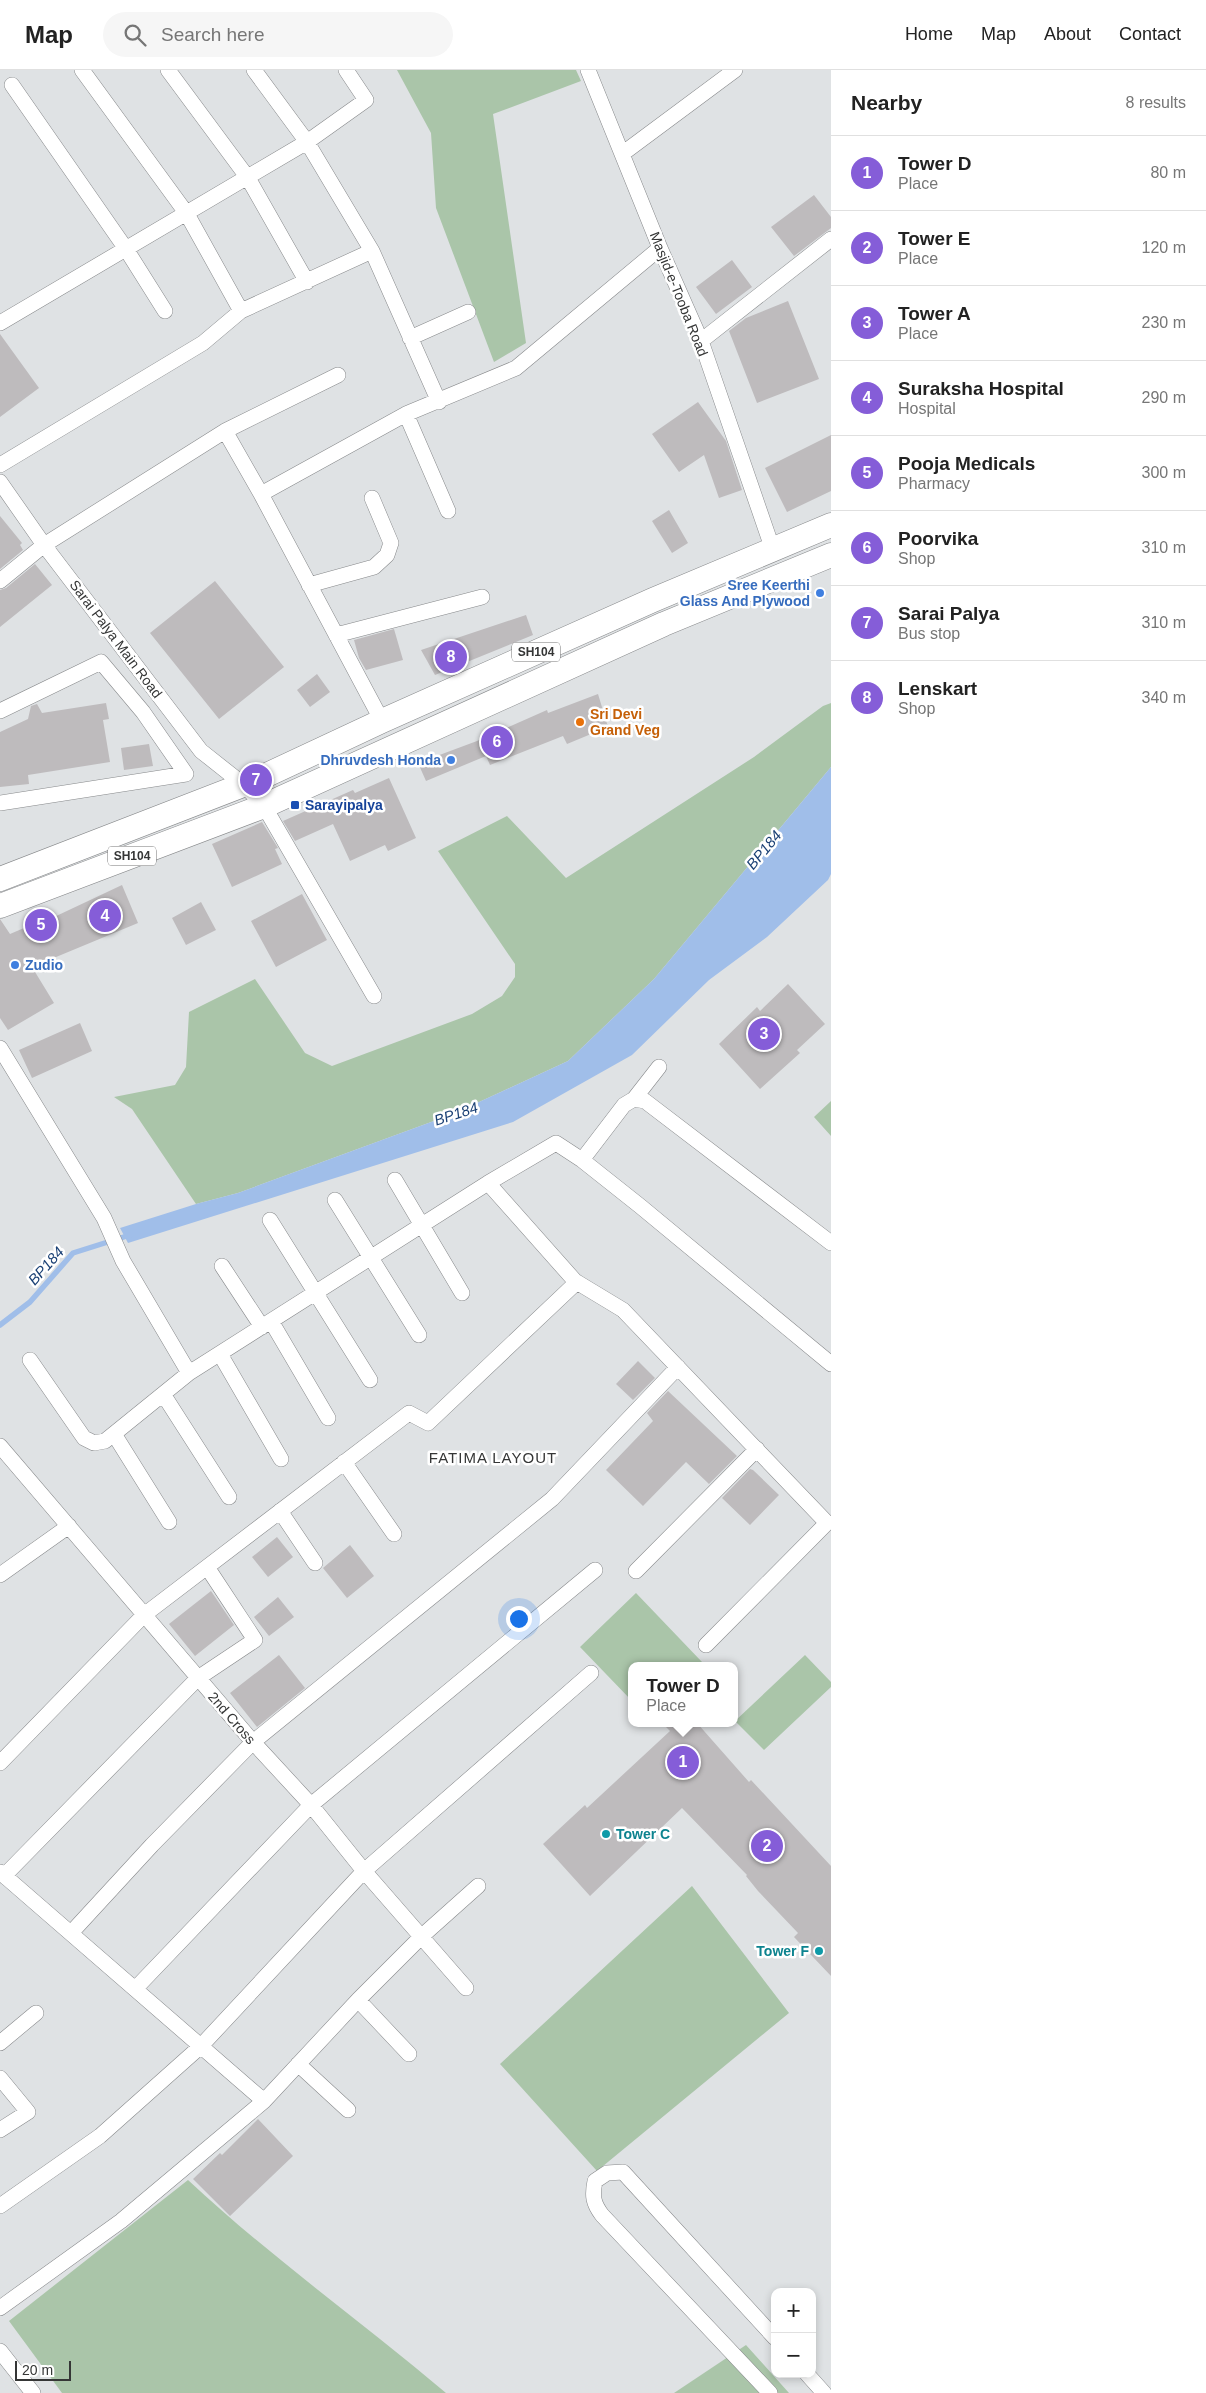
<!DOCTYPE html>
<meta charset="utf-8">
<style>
:root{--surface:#fff;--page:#f6f6f6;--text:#222;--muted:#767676;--line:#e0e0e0;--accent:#855dd8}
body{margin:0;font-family:Helvetica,sans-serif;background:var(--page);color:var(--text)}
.controls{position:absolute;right:15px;bottom:15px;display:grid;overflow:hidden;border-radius:10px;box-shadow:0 2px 8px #0003}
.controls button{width:45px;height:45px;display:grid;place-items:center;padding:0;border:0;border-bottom:1px solid var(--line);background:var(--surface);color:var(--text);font:25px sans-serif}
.scale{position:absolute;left:15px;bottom:12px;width:56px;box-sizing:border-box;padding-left:5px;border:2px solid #353636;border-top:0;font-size:14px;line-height:18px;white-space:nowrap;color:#353636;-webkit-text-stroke:4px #fff;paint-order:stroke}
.you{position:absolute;left:518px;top:1548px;width:18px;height:18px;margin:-12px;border:4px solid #fff;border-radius:50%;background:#1a73e8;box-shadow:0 0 0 8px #1a73e833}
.badge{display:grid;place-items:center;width:32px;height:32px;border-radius:50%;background:var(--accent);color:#fff;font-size:16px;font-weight:700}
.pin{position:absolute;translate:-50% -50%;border:2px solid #fff;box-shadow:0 1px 5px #0006}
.popup{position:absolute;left:628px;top:1592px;width:110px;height:65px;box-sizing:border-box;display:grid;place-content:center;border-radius:10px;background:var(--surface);filter:drop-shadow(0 1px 4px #0005);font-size:16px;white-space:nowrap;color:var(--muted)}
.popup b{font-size:19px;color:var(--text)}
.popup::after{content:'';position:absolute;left:50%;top:100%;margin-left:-10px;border:10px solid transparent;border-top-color:var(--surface)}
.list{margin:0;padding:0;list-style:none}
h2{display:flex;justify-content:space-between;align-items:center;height:65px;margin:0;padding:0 20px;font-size:21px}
h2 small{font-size:16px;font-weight:400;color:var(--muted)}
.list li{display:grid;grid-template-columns:32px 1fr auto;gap:15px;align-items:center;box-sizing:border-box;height:75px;padding:0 20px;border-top:1px solid var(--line)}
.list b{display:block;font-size:19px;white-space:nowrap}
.list p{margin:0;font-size:16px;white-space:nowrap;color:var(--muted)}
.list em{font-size:16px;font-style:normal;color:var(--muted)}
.icon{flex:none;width:28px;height:28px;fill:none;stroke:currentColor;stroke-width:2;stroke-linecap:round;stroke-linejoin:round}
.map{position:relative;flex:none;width:831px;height:2323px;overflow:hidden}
header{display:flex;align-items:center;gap:30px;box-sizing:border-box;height:70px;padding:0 25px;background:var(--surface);border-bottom:1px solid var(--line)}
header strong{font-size:24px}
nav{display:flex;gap:28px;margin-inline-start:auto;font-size:18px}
.search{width:350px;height:45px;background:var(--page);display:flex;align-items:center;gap:12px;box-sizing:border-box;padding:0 18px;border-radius:28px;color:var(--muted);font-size:19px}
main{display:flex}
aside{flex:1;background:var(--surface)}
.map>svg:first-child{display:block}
.green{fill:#aac5a9}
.water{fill:#a0bee9}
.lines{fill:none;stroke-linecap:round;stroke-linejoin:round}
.stream{stroke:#a0bee9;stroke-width:5.5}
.building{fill:#bebbbd}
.minor-casing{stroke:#87898b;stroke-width:16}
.primary-casing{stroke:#87898b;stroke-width:25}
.minor{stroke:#fff;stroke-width:15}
.primary{stroke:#fff;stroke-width:24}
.shop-dot{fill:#3f7fe0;stroke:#fff;stroke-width:2}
.food-dot{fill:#e8710a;stroke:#fff;stroke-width:2}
.transit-dot{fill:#1a4fb4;stroke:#fff;stroke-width:2}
.culture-dot{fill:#0f9aa8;stroke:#fff;stroke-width:2}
.labels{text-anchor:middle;stroke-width:5;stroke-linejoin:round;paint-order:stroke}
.shield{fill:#fff;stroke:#727272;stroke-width:1}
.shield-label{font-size:12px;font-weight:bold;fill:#353636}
.street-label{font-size:14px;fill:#353636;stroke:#fff}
.shop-label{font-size:14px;font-weight:bold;fill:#366cbe;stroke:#fff;text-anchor:end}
.food-label{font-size:14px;font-weight:bold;fill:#c56008;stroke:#fff;text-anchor:start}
.transit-label{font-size:14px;font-weight:bold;fill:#164399;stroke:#fff;text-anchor:start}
.culture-label{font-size:14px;font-weight:bold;fill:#0d838f;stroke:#fff;text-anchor:start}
.water-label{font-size:15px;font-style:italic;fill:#1b4175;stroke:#fff}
.neighbourhood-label{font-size:15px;letter-spacing:1px;fill:#353636;stroke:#fff}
</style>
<header>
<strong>Map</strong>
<div class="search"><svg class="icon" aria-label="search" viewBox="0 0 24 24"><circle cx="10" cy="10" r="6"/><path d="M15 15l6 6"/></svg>Search here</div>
<nav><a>Home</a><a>Map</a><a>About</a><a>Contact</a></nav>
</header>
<main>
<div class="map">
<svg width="831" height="2323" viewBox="0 0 831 2323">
<rect width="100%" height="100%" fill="#dfe2e4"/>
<path class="green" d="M397,0H576L581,11L493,44L526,273L494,292L436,138L431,63Z
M831,633V697L654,909L568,991L453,1044L238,1123L196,1134L132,1039L114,1027L175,1015L186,997L189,942L255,909L305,983L332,996L472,944L502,926L515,907V894L438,781L507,746L566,808L754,687L823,636Z
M831,1031V1066L814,1047Z
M636,1523L702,1592L698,1596H632V1631L580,1577Z
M805,1585L831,1612V1617L764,1680L735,1651Z
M692,1816L789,1943L597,2101L500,1994Z
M188,2110C269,2186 361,2251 446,2323H62L9,2251Z
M746,2275L789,2323H674Z"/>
<path class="water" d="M831,697V804L828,810L767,867L709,910L632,985L513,1052L128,1173L120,1158L196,1134L238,1123L453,1044L568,991L654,909Z"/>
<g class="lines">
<path class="stream" d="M0,1255L30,1232L73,1183L130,1165"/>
</g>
<path class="building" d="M814,125L831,147V158L794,186L771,157Z
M732,190L752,217L716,244L696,217Z
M788,231L819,309L757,333L729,261L746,248Z
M0,264L39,318L0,347Z
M698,332L726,371L742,420L719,428L704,385L679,402L652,364Z
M831,365V421L787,442L765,398Z
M669,440L688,473L672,483L652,451Z
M0,446L22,473L20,475L23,480L0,499Z
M35,494L52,515L0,557V520L6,518Z
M215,511L284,597L219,649L150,563Z
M526,545L533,565L435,605L421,580Z
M394,559L403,590L366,600L359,588L354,570Z
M317,604L330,622L310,637L297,620Z
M598,624L608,657L567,674L563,666L490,695L486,686L426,711L418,693L477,671L547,640L548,643Z
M106,633L109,649L103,650L110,692L28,705L29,714L0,717V662L28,649L31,636L37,634L42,643Z
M149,674L153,696L124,700L121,678Z
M389,708L416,768L388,781L385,775L350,791L333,754L295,771L283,751L353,720L355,723Z
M262,752L278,778L275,779L282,794L232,817L212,774Z
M122,815L138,853L32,897L54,933L8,960L0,948V849L10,864L52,846V848Z
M302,824L327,870L276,897L251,851Z
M201,832L216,860L186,875L172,848Z
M788,914L825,954L797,980L800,983L760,1019L719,974L757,937L760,941Z
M80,953L92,981L32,1008L19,980Z
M638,1291L655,1308L633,1330L616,1314Z
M668,1321L737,1386L709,1414L686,1392L643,1436L606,1400L653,1351L647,1343Z
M750,1399L753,1400L779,1425L750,1455L722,1428Z
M277,1467L293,1487L268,1507L252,1487Z
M350,1475L374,1506L347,1528L323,1498Z
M211,1521L234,1555L195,1586L169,1554Z
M278,1527L294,1547L269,1566L254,1547Z
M279,1585L305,1618L257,1657L230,1623Z
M662,1653H697L749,1712L751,1710L831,1796V1906L794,1867L798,1863L758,1821L746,1806L747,1805L682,1738L590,1826L543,1774L585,1735L587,1738L670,1661Z
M258,2049L293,2086L230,2146L193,2109L220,2083L222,2085Z"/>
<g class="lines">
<g class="minor-casing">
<path id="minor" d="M82,0L187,144L241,241
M168,0L248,108L307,212
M254,0L307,72L372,181L439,332
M588,0L660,178L701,271L773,480
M12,15L126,179L165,241
M622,84L735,0
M0,253L307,72L366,30L346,0
M410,268L468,242
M701,271L831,169
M406,344L448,441
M225,361L338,305
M0,395L203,273L241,241L372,181
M0,412L44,475L201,681L244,715L264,736L374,926
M261,424L382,651
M0,511L44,475L225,361L261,424L406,344L516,298L660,178
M309,515L374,497L387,485L391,473L372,428
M336,565L482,527
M0,641L101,592L143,642L186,704L0,733
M0,978L104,1148L123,1191L189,1303L488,1113L575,1211L623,1240L827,1453L706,1575
M634,1029L659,997
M582,1090L624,1035L634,1029L645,1031L831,1173
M395,1110L462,1223
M488,1113L556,1073L582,1090L640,1136L831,1294
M335,1130L419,1265
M270,1150L370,1310
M222,1196L262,1257
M271,1251L328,1348
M220,1284L281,1389
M30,1290L84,1368L94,1373L105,1371L189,1303
M163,1324L229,1427
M114,1364L169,1452
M0,1376L253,1672L311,1735L364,1801L466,1918
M344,1392L394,1464
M280,1441L315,1493
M636,1501L757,1379
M0,1505L69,1456
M0,1693L144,1545L409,1343L428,1353L577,1212
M0,1802L264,2031
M4,1806L198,1608L255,1570L207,1497
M71,1863L152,1775L253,1672L552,1429L678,1297
M135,1919L311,1735L595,1500
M358,1930L409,1984
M0,1973L36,1943
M298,1994L348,2040
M0,2008L28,2042L0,2060
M0,2136L100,2066L201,1976L364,1801L591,1603
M0,2238L121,2151L264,2031L358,1930L422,1866L478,1816
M0,2281L33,2323
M807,2304L824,2323
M770,2323L602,2145C593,2133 592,2126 595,2111L607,2103L623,2102L775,2268"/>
</g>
<g class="primary-casing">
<path id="primary" d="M0,809L256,710L382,651L653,530L831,455
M0,836L264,736L664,554L831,485"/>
</g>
<use href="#minor" class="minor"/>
<use href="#primary" class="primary"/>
</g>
<g class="shop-dot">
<circle cx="820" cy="523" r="5"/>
<circle cx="451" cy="690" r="5"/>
<circle cx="15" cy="895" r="5"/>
</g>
<circle class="food-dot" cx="580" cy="652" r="5"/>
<rect class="transit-dot" x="290" y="730" width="10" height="10" rx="2.5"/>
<g class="culture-dot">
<circle cx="606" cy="1764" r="5"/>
<circle cx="819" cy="1881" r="5"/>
</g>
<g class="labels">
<g class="shield">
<rect x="512" y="572.5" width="48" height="19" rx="4"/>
<rect x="108" y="776.5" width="48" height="19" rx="4"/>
</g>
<g class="shield-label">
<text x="536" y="586">SH104</text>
<text x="132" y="790">SH104</text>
</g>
<g class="street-label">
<text transform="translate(679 224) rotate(68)" y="5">Masjid-e-Tooba Road</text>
<text transform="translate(116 569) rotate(53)" y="5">Sarai Palya Main Road</text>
<text transform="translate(232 1648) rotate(49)" y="5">2nd Cross</text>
</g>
<g class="shop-label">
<text x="810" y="520">Sree Keerthi<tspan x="810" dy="16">Glass And Plywood</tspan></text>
<text x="441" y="695">Dhruvdesh Honda</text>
<text x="25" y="900" text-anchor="start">Zudio</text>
</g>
<g class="food-label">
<text x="590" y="649">Sri Devi<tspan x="590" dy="16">Grand Veg</tspan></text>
</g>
<g class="transit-label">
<text x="305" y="740">Sarayipalya</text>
</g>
<g class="culture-label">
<text x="616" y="1769">Tower C</text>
<text x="809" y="1886" text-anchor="end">Tower F</text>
</g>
<g class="water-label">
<text transform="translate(764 780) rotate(-50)" y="5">BP184</text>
<text transform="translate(456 1044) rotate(-18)" y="5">BP184</text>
<text transform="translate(46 1196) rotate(-48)" y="5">BP184</text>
</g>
<g class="neighbourhood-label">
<text x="493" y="1393">FATIMA LAYOUT</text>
</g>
</g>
</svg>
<div class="controls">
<button>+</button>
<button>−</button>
</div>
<div class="scale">20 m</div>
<div class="you"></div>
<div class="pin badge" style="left:683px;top:1692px">1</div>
<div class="popup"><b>Tower D</b>Place</div>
<div class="pin badge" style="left:767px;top:1776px">2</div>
<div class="pin badge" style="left:764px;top:964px">3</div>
<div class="pin badge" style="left:105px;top:846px">4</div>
<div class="pin badge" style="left:41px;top:855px">5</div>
<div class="pin badge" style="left:497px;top:672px">6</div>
<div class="pin badge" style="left:256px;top:710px">7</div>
<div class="pin badge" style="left:451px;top:587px">8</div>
</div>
<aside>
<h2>Nearby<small>8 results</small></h2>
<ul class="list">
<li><span class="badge">1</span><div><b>Tower D</b><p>Place</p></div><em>80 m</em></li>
<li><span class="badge">2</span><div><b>Tower E</b><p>Place</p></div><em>120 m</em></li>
<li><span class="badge">3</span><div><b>Tower A</b><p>Place</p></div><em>230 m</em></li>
<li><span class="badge">4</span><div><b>Suraksha Hospital</b><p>Hospital</p></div><em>290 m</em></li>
<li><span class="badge">5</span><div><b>Pooja Medicals</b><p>Pharmacy</p></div><em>300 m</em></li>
<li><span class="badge">6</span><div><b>Poorvika</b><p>Shop</p></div><em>310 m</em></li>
<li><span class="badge">7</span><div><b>Sarai Palya</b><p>Bus stop</p></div><em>310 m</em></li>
<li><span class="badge">8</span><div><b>Lenskart</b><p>Shop</p></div><em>340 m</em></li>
</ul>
</aside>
</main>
